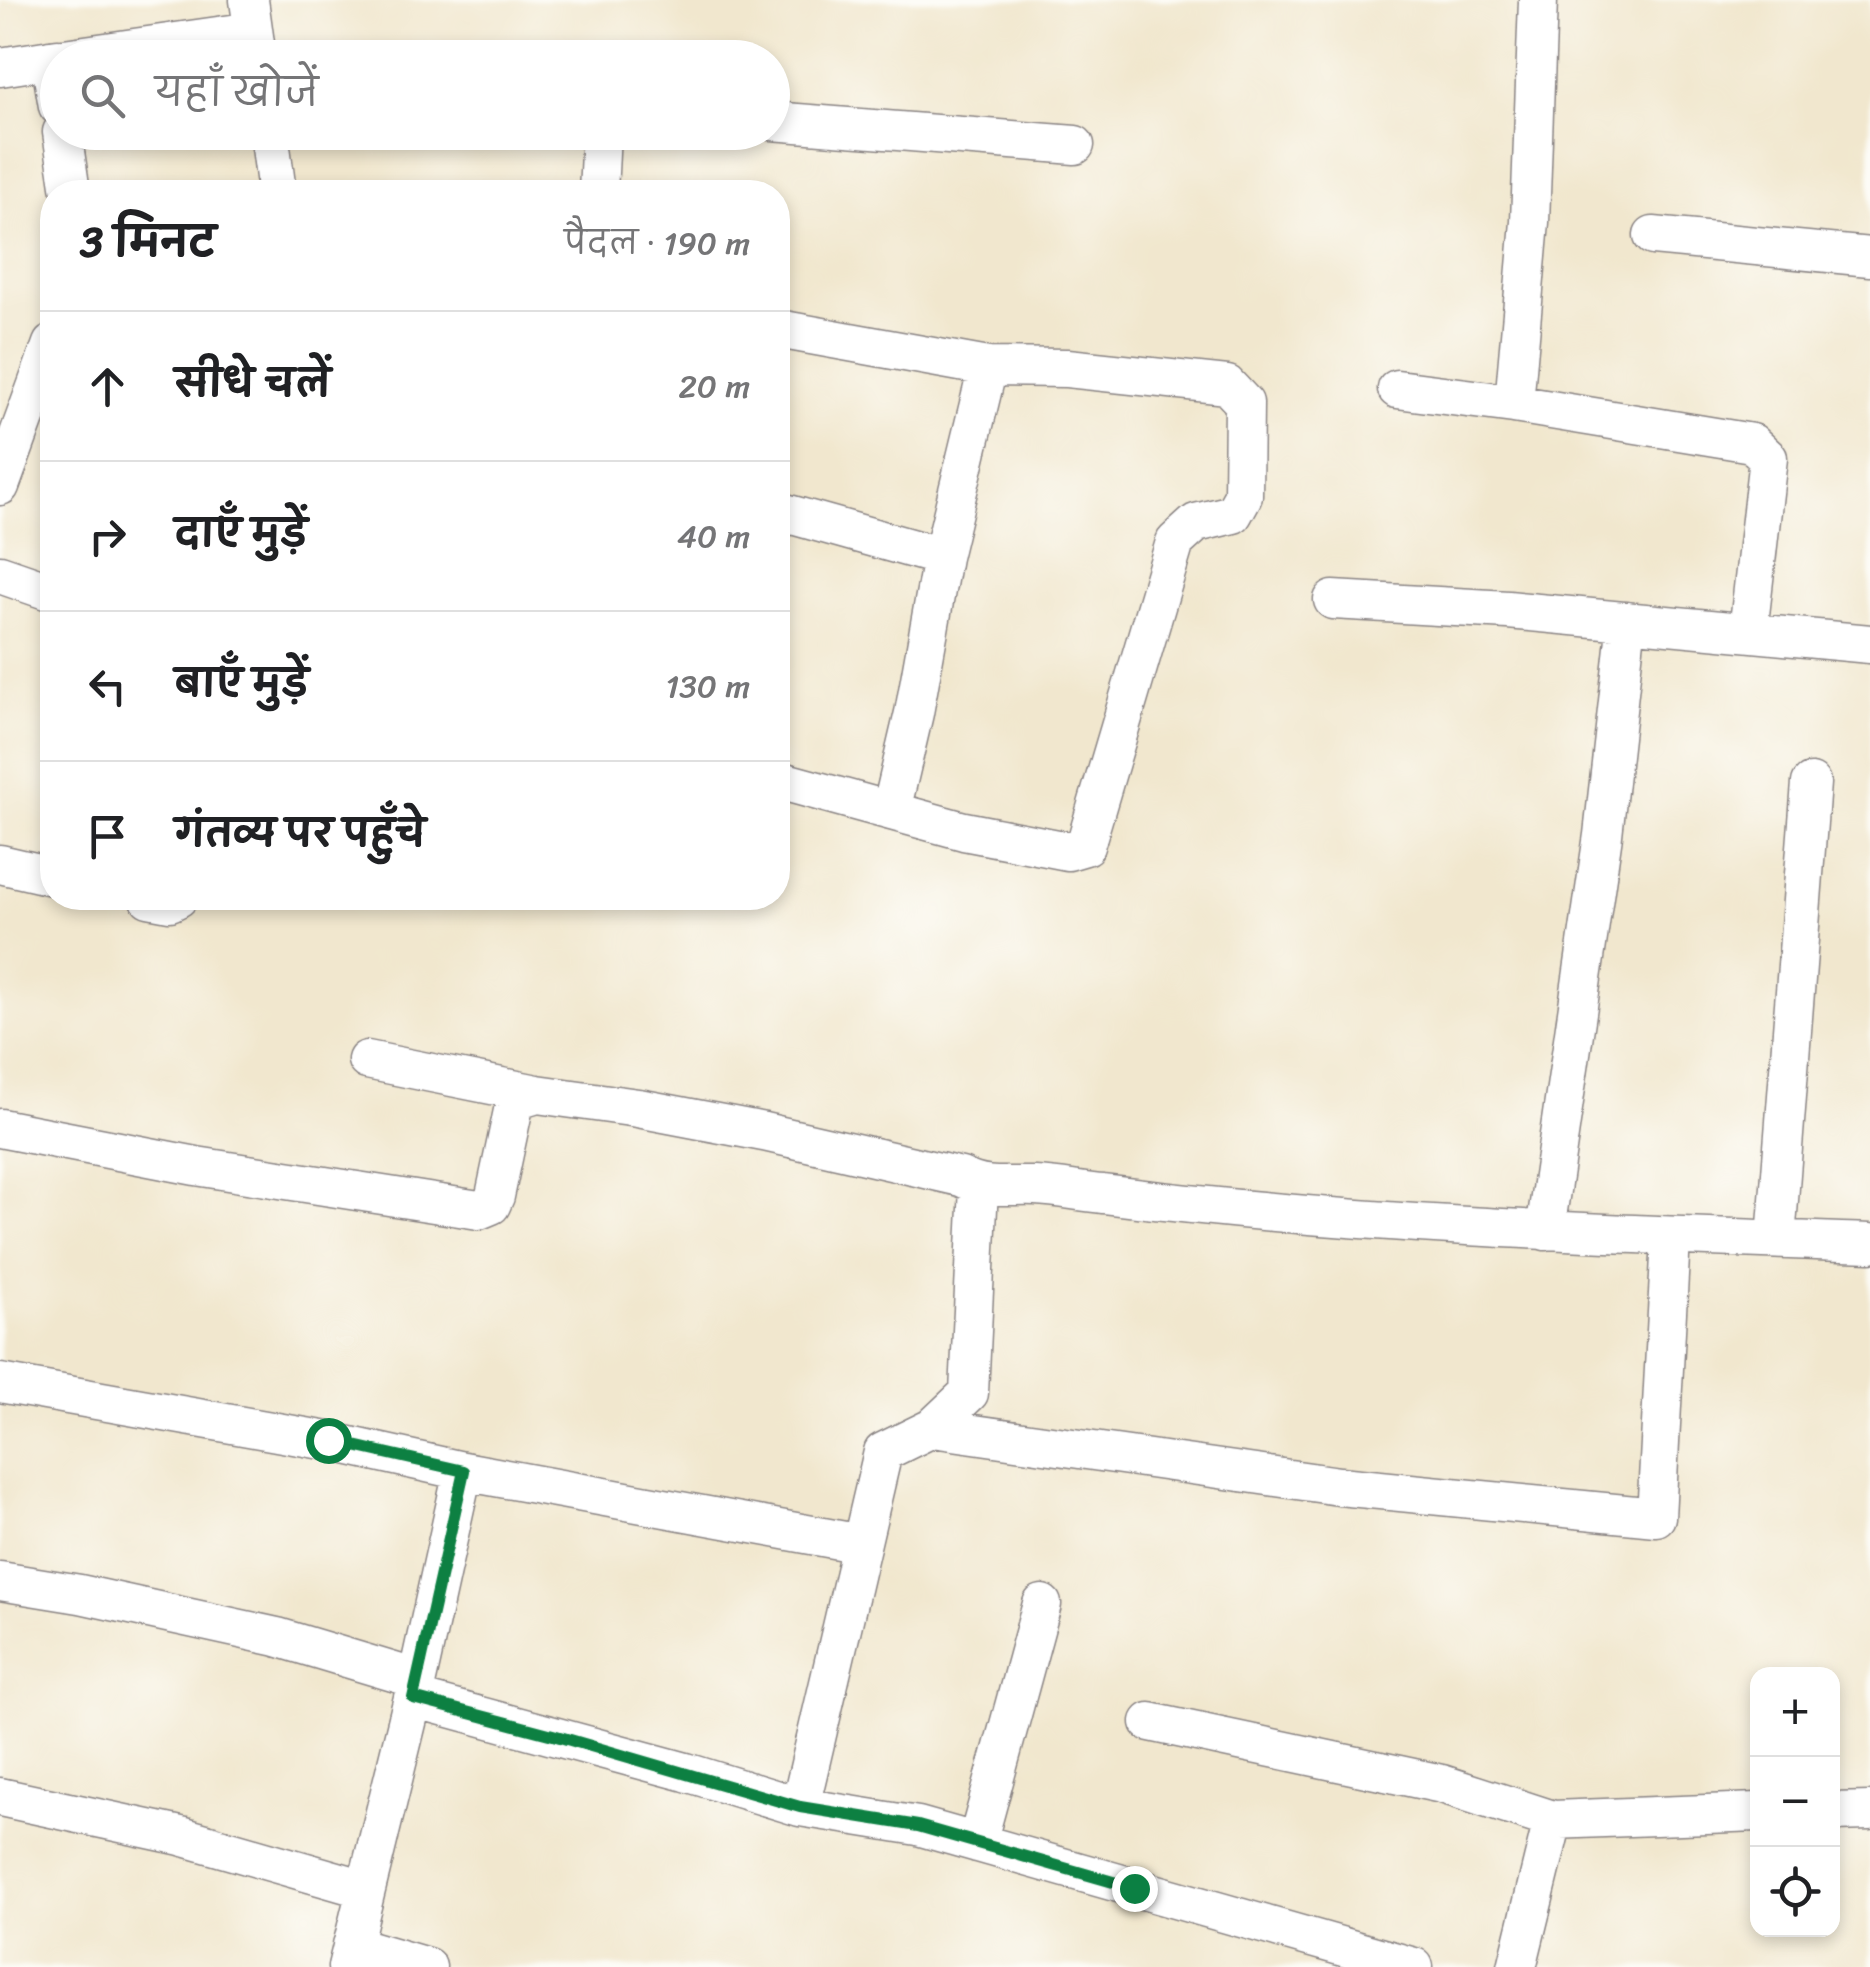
<!DOCTYPE html>
<html lang="hi">
<meta charset="utf-8">
<style>
:root{--surface:#fff;--page:#f2f2f2;--text:#202124;--muted:#757577;--line:#e0e0e0}
body{margin:0;font-family:Sriracha,"Playpen Sans Deva",sans-serif;background:var(--page);color:var(--text)}
.controls{position:absolute;right:30px;bottom:30px;display:grid;overflow:hidden;border-radius:20px;box-shadow:0 5px 15px #0003}
.controls button{width:90px;height:90px;display:grid;place-items:center;padding:0;border:0;border-bottom:2px solid var(--line);background:var(--surface);color:var(--text);font:50px sans-serif}
.stop{position:absolute;width:30px;height:30px;margin:-22px;border:8px solid #0b8043;border-radius:50%;background:#fff}
.stop.end{background:#0b8043;border-color:#fff;box-shadow:0 2px 10px #0008}
.list{margin:0;padding:0;list-style:none}
h2{display:flex;justify-content:space-between;align-items:center;height:130px;margin:0;padding:0 40px;font-size:42px}
h2 small{font-size:32px;font-weight:400;color:var(--muted)}
.list li{display:grid;grid-template-columns:65px 1fr auto;gap:30px;align-items:center;box-sizing:border-box;height:150px;padding:0 40px;border-top:2px solid var(--line)}
.list b{display:block;font-size:38px;white-space:nowrap}
.list em{font-size:32px;font-style:normal;color:var(--muted)}
.icon{flex:none;width:55px;height:55px;fill:none;stroke:currentColor;stroke-width:2;stroke-linecap:round;stroke-linejoin:round}
.map{position:relative;flex:none;width:1870px;height:1967px;overflow:hidden}
.search{position:absolute;background:var(--surface);box-shadow:0 5px 15px #0003;left:40px;top:40px;width:750px;height:110px;display:flex;align-items:center;gap:25px;box-sizing:border-box;padding:0 35px;border-radius:55px;color:var(--muted);font-size:38px}
.panel{position:absolute;background:var(--surface);box-shadow:0 5px 15px #0003;left:40px;top:180px;width:750px;height:730px;border-radius:40px}
.map>svg:first-child{display:block}
.lines{fill:none;stroke-linecap:round;stroke-linejoin:round}
.minor-casing{stroke:#8a8484;stroke-width:41}
.minor{stroke:#fff;stroke-width:38}
.route{stroke:#0b8043;stroke-width:12}
</style>
<div class="map">
<svg width="1870" height="1967" viewBox="0 0 1870 1967">
<rect width="100%" height="100%" fill="#fdfcf7"/>
<filter id="ink" filterUnits="userSpaceOnUse"><feTurbulence type="fractalNoise" baseFrequency=".01" numOctaves="2"/><feDisplacementMap in="SourceGraphic" scale="20" xChannelSelector="R" yChannelSelector="G"/><feConvolveMatrix kernelMatrix="1 2 1 2 8 2 1 2 1" color-interpolation-filters="sRGB"/></filter>
<filter id="wash" filterUnits="userSpaceOnUse"><feTurbulence type="fractalNoise" baseFrequency=".0048" numOctaves="4" result="noise"/><feDisplacementMap in="SourceGraphic" scale="40" xChannelSelector="R" yChannelSelector="G"/><feGaussianBlur stdDeviation="2.25" result="paint"/><feColorMatrix in="noise" values="0 0 0 0 0 0 0 0 0 0 0 0 0 0 0 0 0 1.4 0 .05"/><feComposite in="paint" operator="in"/></filter>
<g filter="url(#wash)">
<rect width="100%" height="100%" fill="#f1e7ce"/>
</g>
<g filter="url(#ink)">
<g class="lines">
<g class="minor-casing">
<path id="minor" d="M249,0L257,58
M1538,0L1530,222L1514,404L1752,443L1768,458L1748,632
M64,58L253,31
M50,59L58,106
M0,67L58,58
M772,121L1075,145
M62,132L71,192
M269,132L277,192
M598,192L601,132
M1653,236L1870,257
M778,329L988,367L942,557L914,713L891,811
M1397,389L1514,404
M0,486L52,344
M778,511L942,557
M0,574L52,592
M1333,600L1508,610L1870,644
M778,780L964,831L1068,851L1085,846L1175,542L1196,523L1233,514L1243,496L1244,403L1227,385L1067,368L988,367
M0,864L52,876
M149,898L170,902L178,898
M367,1060L537,1094L638,1108L764,1132L961,1177C986,1190 1008,1185 1035,1186C1058,1187 1081,1192 1103,1194C1358,1226 1613,1234 1870,1243
M0,1128L196,1166L479,1210L491,1205L495,1196L514,1106L524,1098L537,1094
M1545,1231L1603,835L1627,621
M1776,1239L1811,783
M0,1383L328,1441L463,1471L861,1544
M932,1428L1339,1486L1656,1517L1671,1238
M0,1581L80,1594L277,1637L417,1679
M413,1698L686,1772L800,1807L918,1826L1414,1967
M1150,1722L1442,1784L1553,1820L1517,1967
M0,1797L181,1836L365,1889
M800,1807L883,1452L932,1428L969,1393L979,1187
M1832,1812L1870,1811
M1553,1820L1758,1812
M977,1843L1042,1604
M352,1945L427,1967
M347,1967L413,1698L463,1471"/>
</g>
<use href="#minor" class="minor"/>
</g>
</g>
<g class="lines" filter="url(#ink)">
<path class="route" d="M328,1440L464,1471L413,1698L553,1735L800,1807L918,1826L1134,1888"/>
</g>
</svg>
<div class="controls">
<button>+</button>
<button>−</button>
<button><svg class="icon" aria-label="locate" viewBox="0 0 24 24"><circle cx="12" cy="12" r="6"/><path d="M12 2v4M12 18v4M2 12h4M18 12h4"/></svg></button>
</div>
<div class="stop" style="left:328px;top:1440px"></div>
<div class="stop end" style="left:1134px;top:1888px"></div>
<div class="search"><svg class="icon" aria-label="search" viewBox="0 0 24 24"><circle cx="10" cy="10" r="6"/><path d="M15 15l6 6"/></svg>यहाँ खोजें</div>
<section class="panel">
<h2>3 मिनट<small>पैदल · 190 m</small></h2>
<ul class="list">
<li><svg class="icon" aria-label="ahead" viewBox="0 0 24 24"><path d="M12 20V5M6 11l6-6 6 6"/></svg><div><b>सीधे चलें</b></div><em>20 m</em></li>
<li><svg class="icon" aria-label="right" viewBox="0 0 24 24"><path d="M7 20v-9h11M14 6l5 5-5 5"/></svg><div><b>दाएँ मुड़ें</b></div><em>40 m</em></li>
<li><svg class="icon" aria-label="left" viewBox="0 0 24 24"><path d="M17 20v-9H6M10 6l-5 5 5 5"/></svg><div><b>बाएँ मुड़ें</b></div><em>130 m</em></li>
<li><svg class="icon" aria-label="arrive" viewBox="0 0 24 24"><path d="M6 21V4h12l-3 4 3 4H6"/></svg><div><b>गंतव्य पर पहुँचे</b></div></li>
</ul>
</section>
</div>
